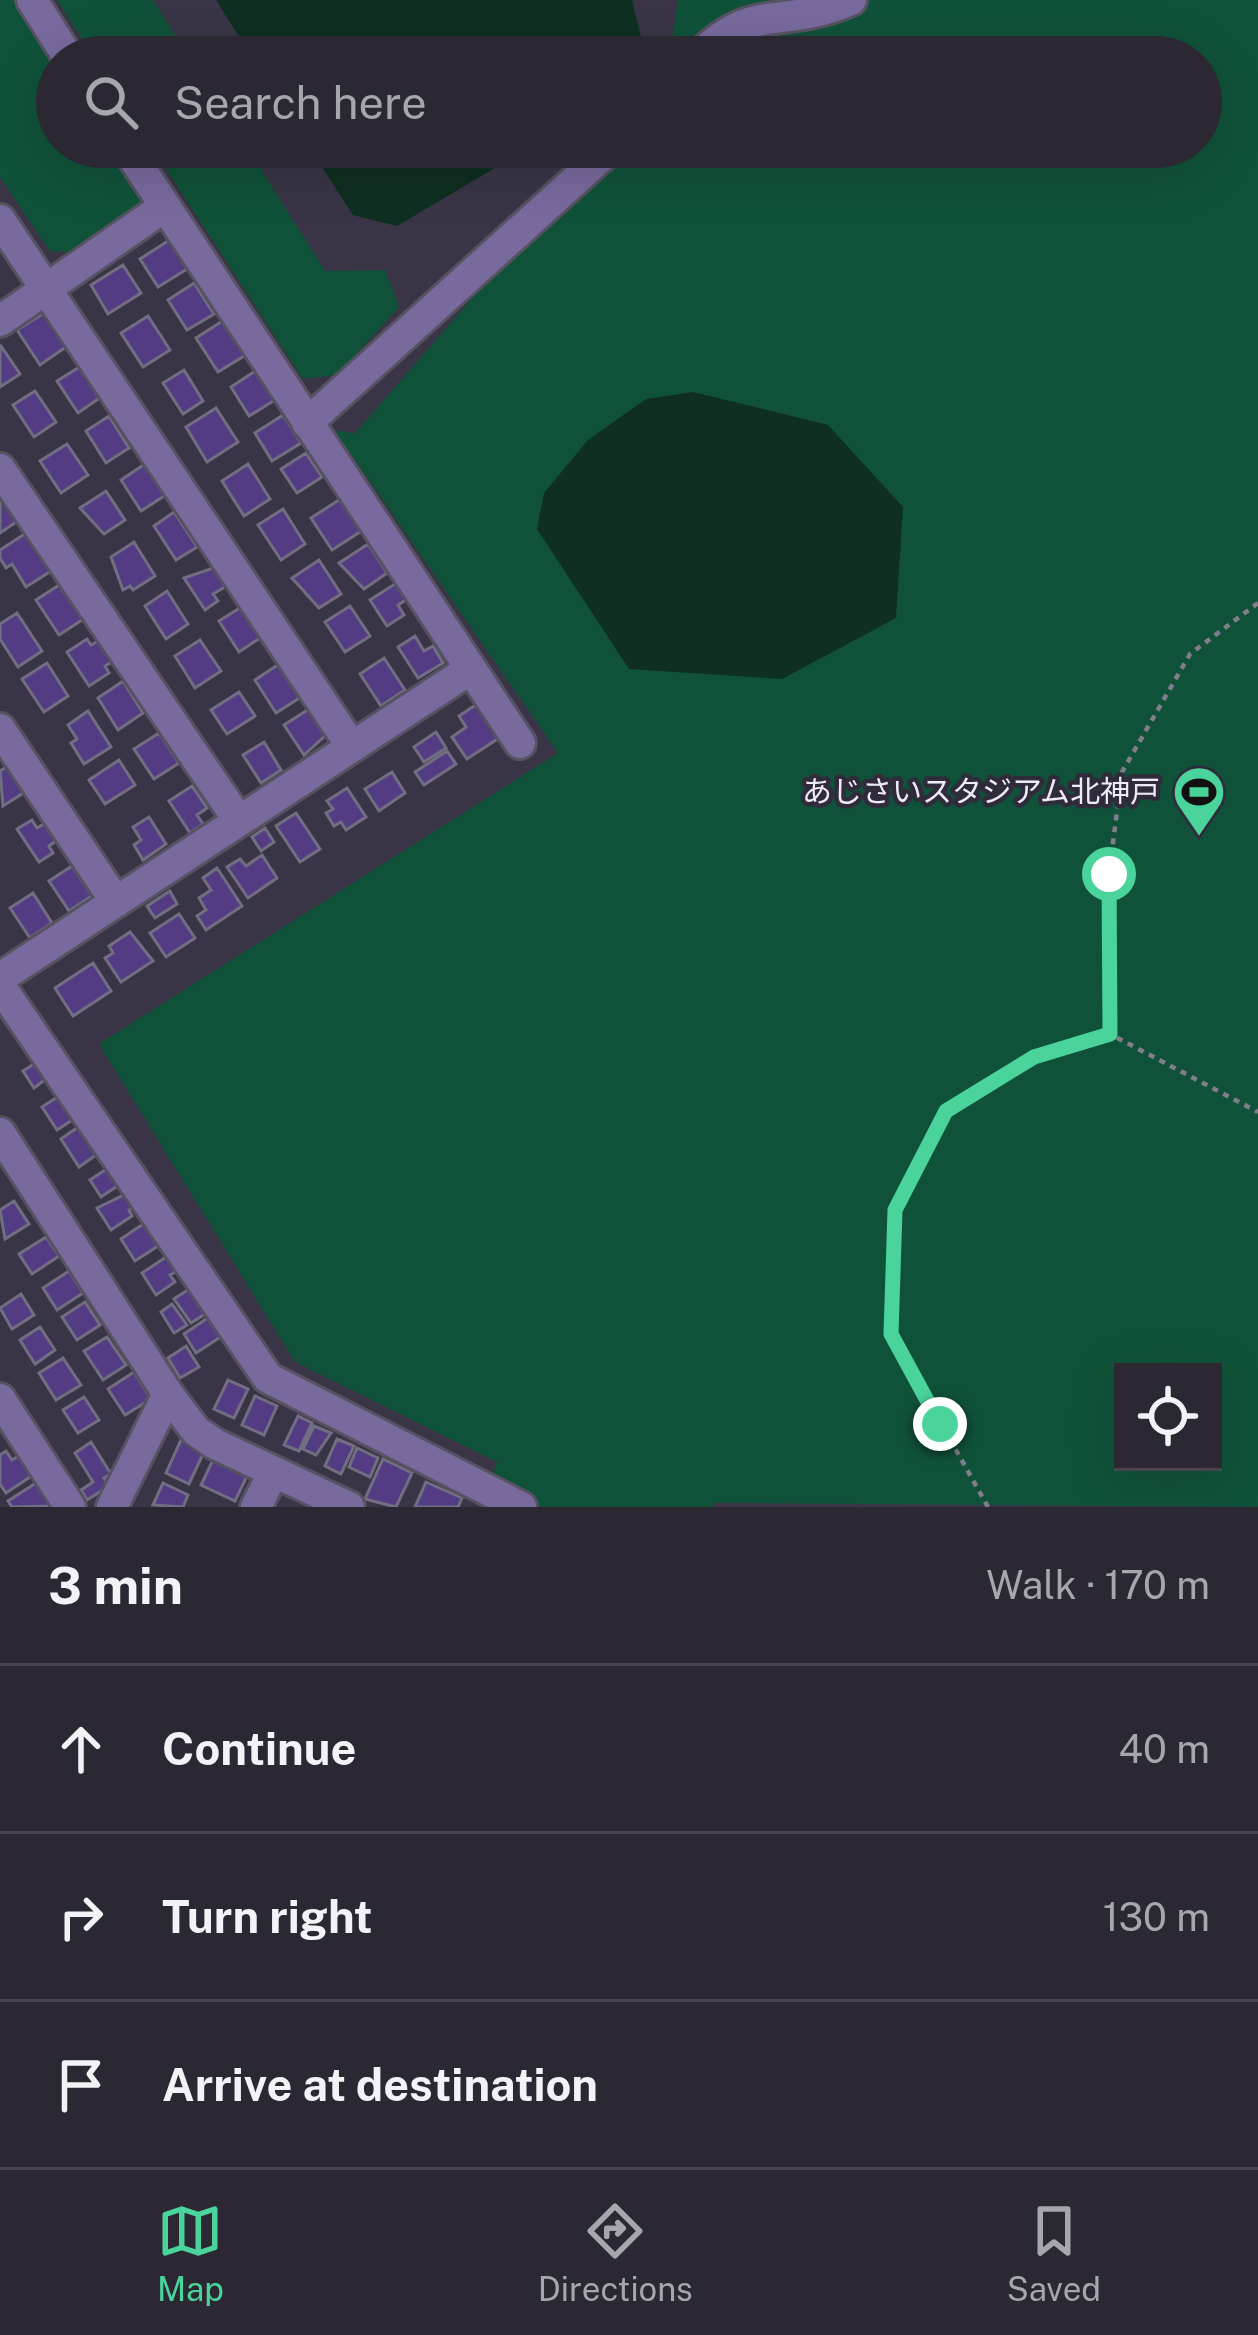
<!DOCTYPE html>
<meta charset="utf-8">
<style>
:root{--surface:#2b2834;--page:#33303c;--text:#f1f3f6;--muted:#a6a6ac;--line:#47444f;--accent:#4ad49c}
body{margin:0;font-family:"Public Sans","Noto Sans JP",sans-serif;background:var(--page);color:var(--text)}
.controls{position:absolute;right:36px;bottom:36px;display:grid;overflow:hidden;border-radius:0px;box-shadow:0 12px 48px #0002}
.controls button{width:108px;height:108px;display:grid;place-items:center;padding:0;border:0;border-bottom:3px solid var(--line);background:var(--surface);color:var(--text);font:60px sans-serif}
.stop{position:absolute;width:36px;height:36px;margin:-27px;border:9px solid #4ad49c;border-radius:50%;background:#fff}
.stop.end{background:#4ad49c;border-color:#fff;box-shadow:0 3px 12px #0008}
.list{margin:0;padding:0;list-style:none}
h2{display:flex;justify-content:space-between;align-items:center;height:156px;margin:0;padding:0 48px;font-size:51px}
h2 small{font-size:39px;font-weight:400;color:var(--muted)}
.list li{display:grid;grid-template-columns:78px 1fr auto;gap:36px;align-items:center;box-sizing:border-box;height:168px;padding:0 48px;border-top:3px solid var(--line)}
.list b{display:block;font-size:45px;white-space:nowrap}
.list em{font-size:39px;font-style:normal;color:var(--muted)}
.icon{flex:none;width:66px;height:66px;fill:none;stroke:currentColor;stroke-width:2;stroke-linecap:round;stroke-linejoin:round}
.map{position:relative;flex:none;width:1258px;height:1507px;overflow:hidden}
.search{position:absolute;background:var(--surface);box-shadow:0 12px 48px #0002;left:36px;right:36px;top:36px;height:132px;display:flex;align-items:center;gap:30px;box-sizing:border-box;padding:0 42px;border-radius:66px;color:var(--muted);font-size:45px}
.sheet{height:660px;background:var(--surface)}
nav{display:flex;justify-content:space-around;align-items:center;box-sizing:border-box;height:168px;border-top:3px solid var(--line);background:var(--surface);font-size:33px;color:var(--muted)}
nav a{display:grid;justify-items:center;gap:6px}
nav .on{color:var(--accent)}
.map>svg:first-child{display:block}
.green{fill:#105239;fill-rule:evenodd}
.water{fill:#0e2f21}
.building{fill:#543c85;stroke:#726e81;stroke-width:3}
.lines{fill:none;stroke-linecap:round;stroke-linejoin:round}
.minor-casing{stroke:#565262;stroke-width:36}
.path{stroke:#817d8c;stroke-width:4.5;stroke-dasharray:6 6;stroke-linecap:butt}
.minor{stroke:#786a9d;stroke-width:30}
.route{stroke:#4ad49c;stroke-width:15}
.labels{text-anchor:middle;stroke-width:9;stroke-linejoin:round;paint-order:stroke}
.poi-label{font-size:30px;fill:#eeebf6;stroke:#2f2b3b;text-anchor:end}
</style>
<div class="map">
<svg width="1258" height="1507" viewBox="0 0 1258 1507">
<rect width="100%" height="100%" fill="#393546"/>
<path class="green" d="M0,0H24L57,57V147H116L151,203L68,252L50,251L0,177Z
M57,0H153L189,57H94Z
M678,0H1258V1507L713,1503V1507H480L497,1462L295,1362L99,1044L558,753L335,431L355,433L604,147H1201V57H670ZM1123,1372H1213V1462H1123Z
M152,147H247L325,271L385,270L399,307L337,375L303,379Z"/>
<path class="water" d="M216,0H632L646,57H252Z
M309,147H530L397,226L353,215Z
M693,392L828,425L903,507L896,618L782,679L629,669L537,529L544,493L588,440L646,399Z"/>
<path class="building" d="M174,237L192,266L158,287L140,259Z
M123,265L141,293L108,314L91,285Z
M194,283L214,314L187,330L168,300Z
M44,313L50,322L54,319L66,347L40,365L17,330Z
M148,316L170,350L143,367L121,333Z
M227,318L249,353L218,372L196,338Z
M1,346L20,374L0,387V347Z
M81,366L101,397L78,413L57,381Z
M184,370L203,401L183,414L163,383Z
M257,370L275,400L249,416L231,387Z
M35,391L56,422L34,437L13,405Z
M216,408L238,442L207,462L186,427Z
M283,415L301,443L272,461L255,433Z
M109,416L129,448L106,463L86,431Z
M67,444L88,475L61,493L40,461Z
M306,453L322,477L297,493L281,469Z
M145,464L169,493L141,511L121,480Z
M248,464L270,499L244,516L222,481Z
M106,491L125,520L104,534L80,508Z
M0,492L19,520L0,533Z
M342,498L363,530L332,550L311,518Z
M283,509L305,544L281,560L258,525Z
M174,512L197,547L176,560L154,526Z
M26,533L51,571L26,587L12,564L6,568L0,558V550Z
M134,542L155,576L133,590L130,586L123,590L111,557Z
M368,544L387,573L364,589L339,563Z
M319,560L341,594L319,608L292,578Z
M213,568L225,587L213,594L218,601L205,610L184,578Z
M398,582L409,598L398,605L404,615L387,626L370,600Z
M59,585L64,593L69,590L82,620L59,635L36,600Z
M167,591L188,624L166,639L145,606Z
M243,606L263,636L239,652L219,621Z
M350,606L370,636L345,652L325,622Z
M17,613L42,651L18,667L0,639V624Z
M415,636L424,651L433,646L443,663L418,678L398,647Z
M87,639L91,645L98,641L112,662L105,666L109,673L89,686L67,652Z
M200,640L221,671L195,688L175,656Z
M384,658L405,690L381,706L360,674Z
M47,663L68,696L44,712L22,679Z
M279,664L301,697L276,713L255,680Z
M123,681L143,713L118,730L98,698Z
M239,692L255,716L227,734L211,710Z
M477,704L499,738L467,759L452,737L466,727L459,716Z
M309,709L326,735L304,755L284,725Z
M88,711L111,747L84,764L71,743L77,739L68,725Z
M436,732L446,748L424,762L414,747Z
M159,733L179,763L154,779L134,749Z
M264,742L281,770L261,783L243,755Z
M447,751L456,764L424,785L415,772Z
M119,760L135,785L105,804L89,780Z
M8,766L25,792L3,806L0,771Z
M392,772L405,793L379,811L365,789Z
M192,786L207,808L197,815L203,824L190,833L169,801Z
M347,788L366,817L346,830L341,822L334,826L326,813L333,809L327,801Z
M296,813L320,849L300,862L276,826Z
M149,817L166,844L143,860L134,845L141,840L133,827Z
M32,820L37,828L49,821L60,838L49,846L53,853L39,862L17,829Z
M265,828L274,842L261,851L252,837Z
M262,855L277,878L248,898L227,867L240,859L246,866Z
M72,866L92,896L69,911L49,881Z
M217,868L242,906L206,930L197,916L206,910L199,898L211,890L203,878Z
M170,891L177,904L155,918L147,906Z
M33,893L52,923L30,938L10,908Z
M179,914L195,938L166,957L150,933Z
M130,932L153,961L121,982L105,958L113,953L109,946Z
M93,963L111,991L73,1016L55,988Z
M40,1060L50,1076L34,1088L23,1071Z
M62,1094L77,1117L57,1130L42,1107Z
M81,1125L96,1155L79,1167L61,1139Z
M111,1166L122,1183L101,1197L90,1180Z
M130,1192L138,1204L129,1210L132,1216L111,1230L97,1208Z
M14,1201L29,1224L5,1239L0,1210Z
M146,1222L161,1244L135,1261L121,1239Z
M46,1237L59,1256L32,1274L19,1254Z
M169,1255L179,1270L170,1275L175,1282L156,1295L142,1273Z
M69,1271L83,1293L57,1310L43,1288Z
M189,1289L205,1314L191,1323L174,1299Z
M21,1294L34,1315L12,1329L0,1308Z
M85,1302L100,1325L77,1340L62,1317Z
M172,1304L187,1325L174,1333L161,1312Z
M209,1317L222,1336L196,1353L184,1334Z
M40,1327L55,1350L35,1364L20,1340Z
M107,1337L126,1365L103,1380L84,1351Z
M186,1346L199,1367L180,1378L168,1358Z
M63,1358L81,1385L56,1400L39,1373Z
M134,1372L151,1399L125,1415L108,1389Z
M228,1380L248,1389L234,1418L214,1409Z
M255,1396L277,1406L264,1435L242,1425Z
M84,1397L99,1420L78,1433L63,1410Z
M298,1416L312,1423L299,1451L284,1445Z
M314,1426L331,1433L316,1455L303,1449Z
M337,1439L354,1446L341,1474L325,1466Z
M181,1440L203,1454L189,1484L166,1473Z
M91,1442L111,1474L104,1478L109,1486L87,1500L81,1490L93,1482L75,1453Z
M357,1448L378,1458L370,1477L349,1467Z
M6,1451L12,1460L22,1454L36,1473L6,1493L0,1484V1455Z
M214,1458L248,1474L235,1501L201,1485Z
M383,1459L412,1473L396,1507L365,1499Z
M426,1482L462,1498L458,1507H415Z
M36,1483L51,1506L12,1507L8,1501Z
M163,1483L188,1495L183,1507L153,1505Z"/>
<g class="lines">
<g class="minor-casing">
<path id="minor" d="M32,0L68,57
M698,57C754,0 779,31 851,0
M126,147L520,743
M0,220L352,747
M0,321L164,207
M307,423L612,147
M0,469L239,821
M0,729L116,902
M0,978L469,670
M0,986L268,1378L521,1507
M0,1133L168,1394
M0,1399L70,1507
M112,1507L168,1394L196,1431L215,1444L349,1507
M256,1507L273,1473"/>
</g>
<path class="path" d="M1258,603L1190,654L1122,772L1109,874L1110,1034L1258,1112
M988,1507L891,1334L894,1210L946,1111L1034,1057L1110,1034"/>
<use href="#minor" class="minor"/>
</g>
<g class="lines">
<path class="route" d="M940,1424L891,1334L895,1210L946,1111L1034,1057L1110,1034L1109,874"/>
</g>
<defs>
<g id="stadium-pin" transform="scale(2.7)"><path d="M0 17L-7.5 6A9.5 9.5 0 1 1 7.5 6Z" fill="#4ad49c" stroke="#2f2b3b"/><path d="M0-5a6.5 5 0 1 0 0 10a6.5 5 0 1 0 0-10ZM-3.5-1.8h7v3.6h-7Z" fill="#111"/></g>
</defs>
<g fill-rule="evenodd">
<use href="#stadium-pin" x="1199" y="792"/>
</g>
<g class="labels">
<g class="poi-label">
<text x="1160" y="802">あじさいスタジアム北神戸</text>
</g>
</g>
</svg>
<div class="controls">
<button><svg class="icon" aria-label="locate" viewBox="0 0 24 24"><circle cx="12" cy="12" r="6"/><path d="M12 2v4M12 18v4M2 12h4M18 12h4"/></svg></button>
</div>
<div class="stop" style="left:1109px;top:874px"></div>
<div class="stop end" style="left:940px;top:1424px"></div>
<div class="search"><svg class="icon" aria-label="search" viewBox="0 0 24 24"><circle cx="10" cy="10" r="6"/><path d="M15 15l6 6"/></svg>Search here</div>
</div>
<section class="sheet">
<h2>3 min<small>Walk · 170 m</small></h2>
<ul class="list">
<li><svg class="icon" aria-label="ahead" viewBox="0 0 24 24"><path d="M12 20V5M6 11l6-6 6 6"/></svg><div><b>Continue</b></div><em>40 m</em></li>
<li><svg class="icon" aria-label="right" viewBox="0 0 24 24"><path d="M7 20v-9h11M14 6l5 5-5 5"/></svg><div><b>Turn right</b></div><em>130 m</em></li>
<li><svg class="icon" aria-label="arrive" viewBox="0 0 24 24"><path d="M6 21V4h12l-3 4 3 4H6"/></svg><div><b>Arrive at destination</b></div></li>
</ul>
</section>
<nav>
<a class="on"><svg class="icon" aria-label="map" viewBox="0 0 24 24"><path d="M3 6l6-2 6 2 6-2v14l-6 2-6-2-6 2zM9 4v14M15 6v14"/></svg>Map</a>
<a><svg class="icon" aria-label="directions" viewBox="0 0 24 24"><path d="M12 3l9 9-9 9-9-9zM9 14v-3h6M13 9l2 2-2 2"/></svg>Directions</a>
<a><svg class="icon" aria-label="saved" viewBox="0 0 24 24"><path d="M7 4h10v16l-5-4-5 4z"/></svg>Saved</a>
</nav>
